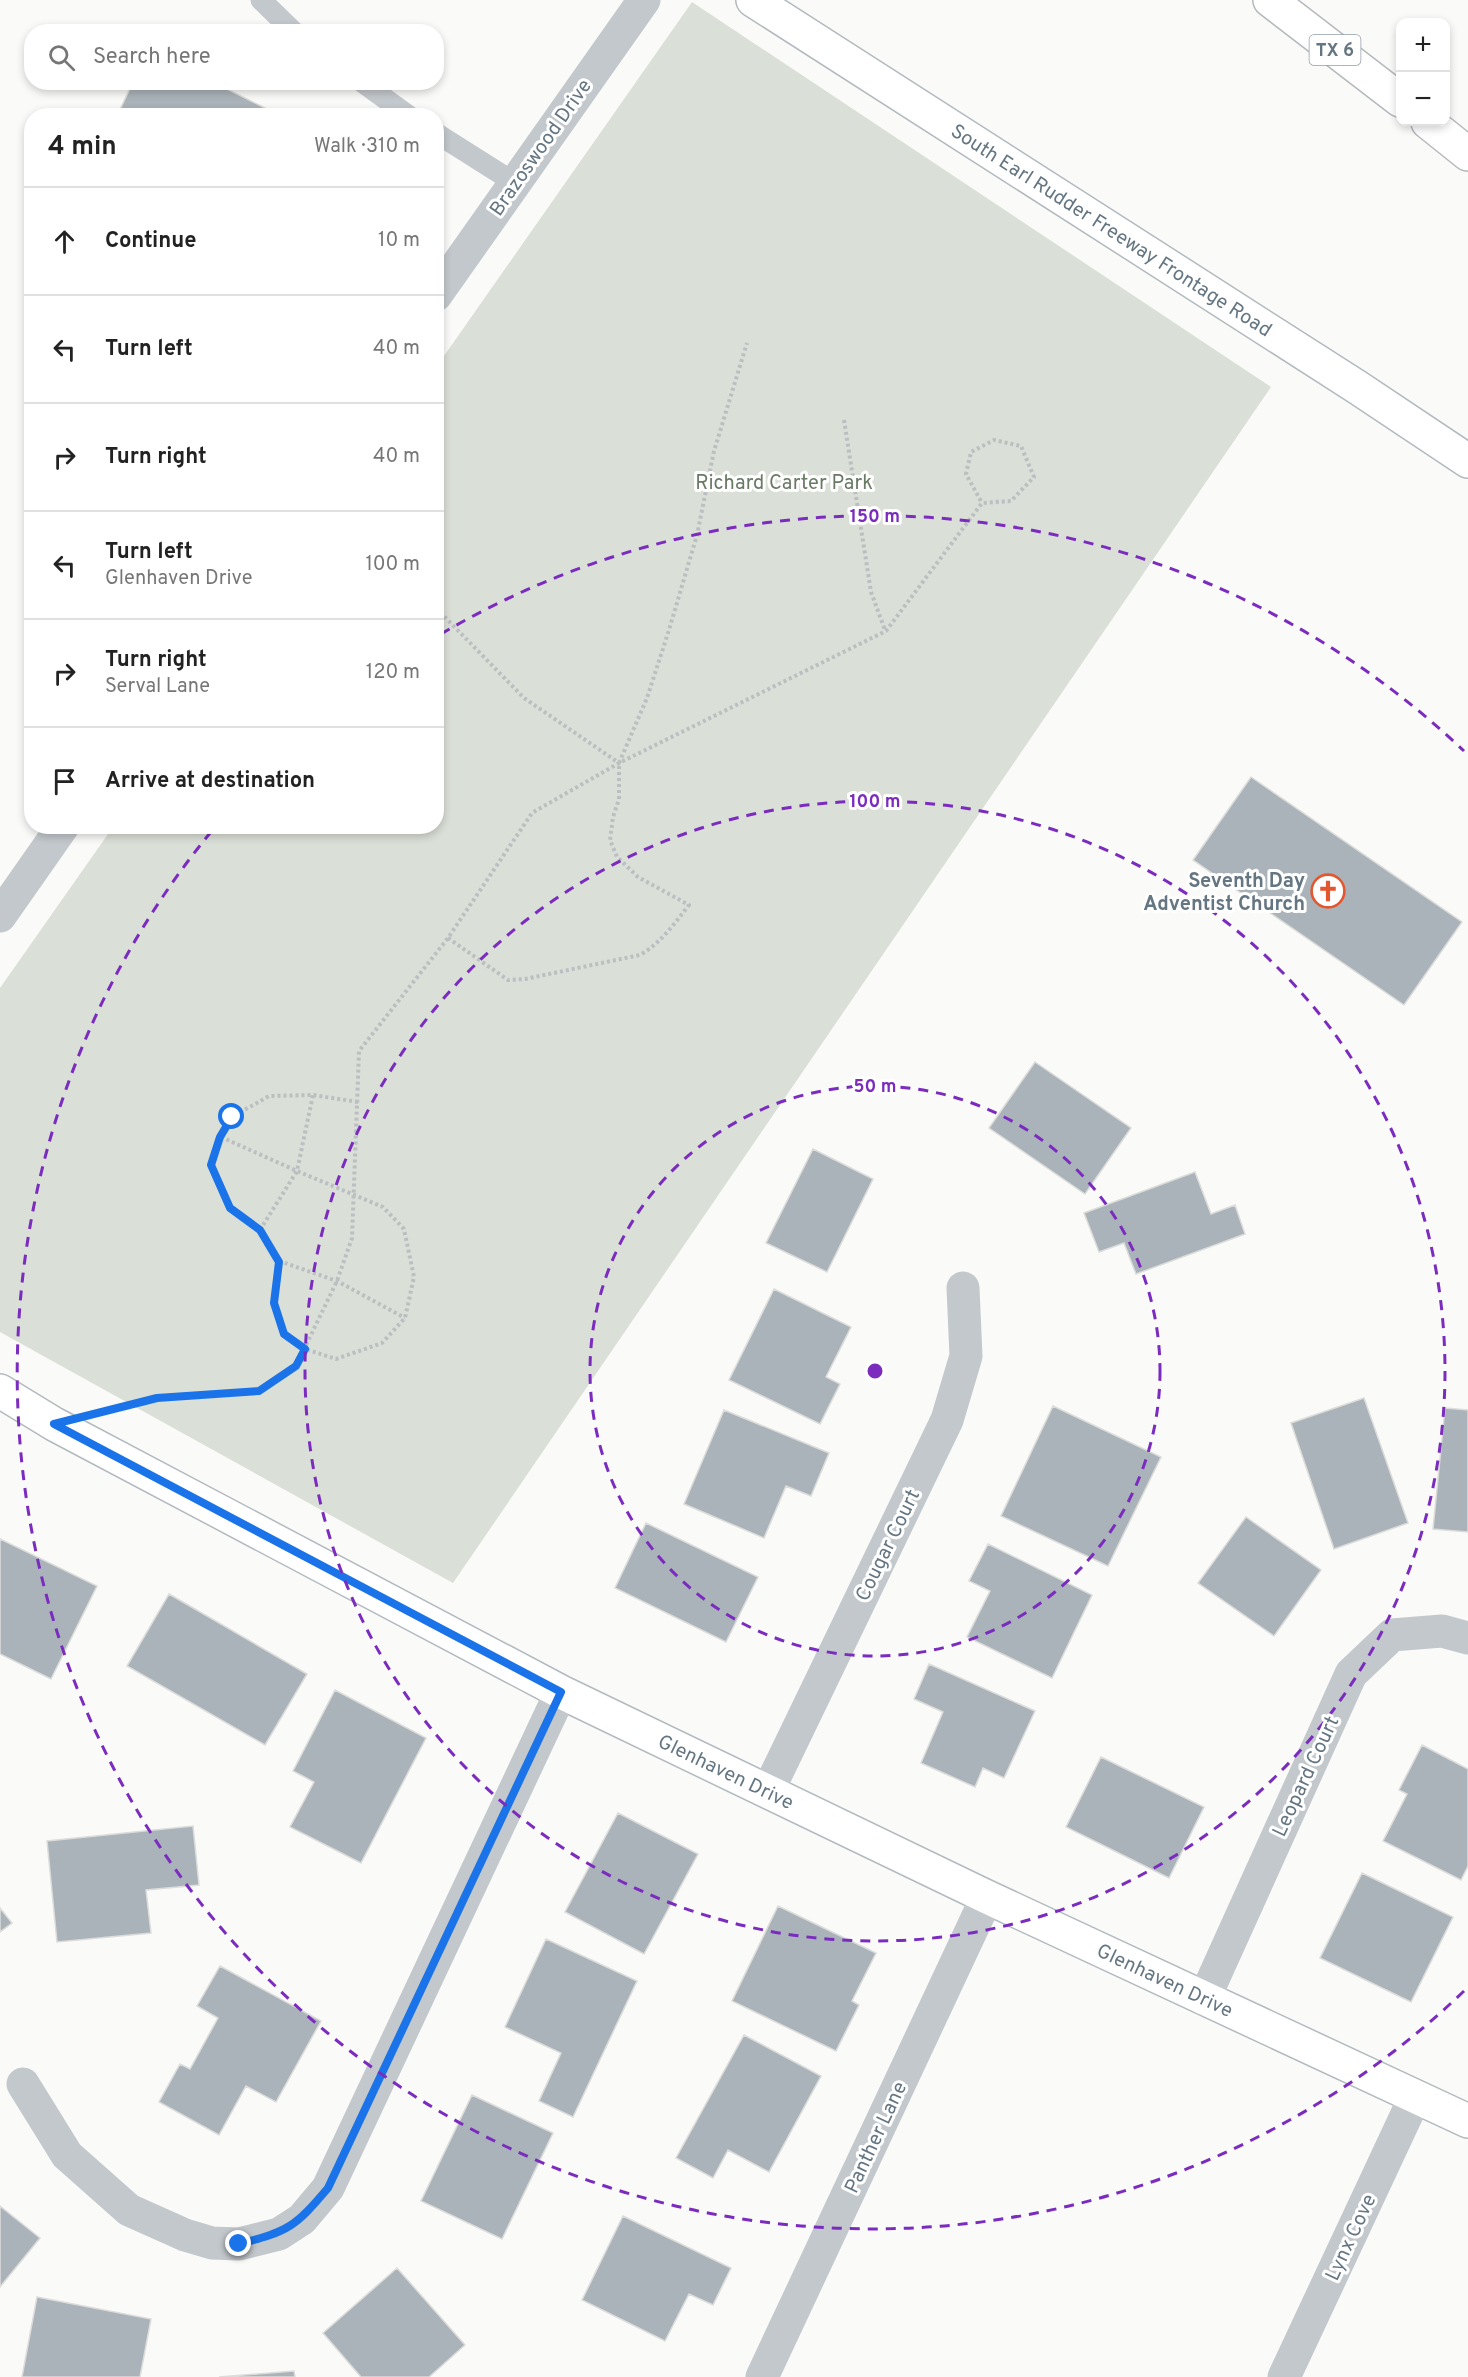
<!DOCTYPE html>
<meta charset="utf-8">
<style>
:root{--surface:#fff;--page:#f6f6f6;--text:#222;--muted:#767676;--line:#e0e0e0}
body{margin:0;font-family:Overpass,sans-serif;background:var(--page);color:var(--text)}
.controls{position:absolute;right:18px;top:18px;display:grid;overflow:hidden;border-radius:12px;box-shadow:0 3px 9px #0003}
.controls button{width:54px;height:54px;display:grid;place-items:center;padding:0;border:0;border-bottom:2px solid var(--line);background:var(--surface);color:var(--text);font:30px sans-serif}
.stop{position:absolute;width:18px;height:18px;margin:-14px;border:4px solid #1a73e8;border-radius:50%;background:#fff}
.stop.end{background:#1a73e8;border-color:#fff;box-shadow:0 2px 6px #0008}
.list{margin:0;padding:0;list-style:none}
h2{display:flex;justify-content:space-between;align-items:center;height:78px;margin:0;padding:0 24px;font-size:26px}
h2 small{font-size:20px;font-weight:400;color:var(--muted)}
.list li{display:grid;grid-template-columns:39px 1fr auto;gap:18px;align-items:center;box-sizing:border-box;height:108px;padding:0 24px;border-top:2px solid var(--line)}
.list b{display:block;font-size:22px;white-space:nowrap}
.list p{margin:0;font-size:20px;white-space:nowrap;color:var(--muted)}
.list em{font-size:20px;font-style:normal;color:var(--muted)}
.icon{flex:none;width:33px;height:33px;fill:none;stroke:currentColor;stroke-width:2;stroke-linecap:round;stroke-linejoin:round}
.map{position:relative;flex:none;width:1468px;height:2377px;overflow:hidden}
.search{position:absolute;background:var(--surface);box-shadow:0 3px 9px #0003;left:24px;top:24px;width:420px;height:66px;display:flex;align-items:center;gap:15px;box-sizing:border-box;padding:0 21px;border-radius:24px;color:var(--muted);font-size:22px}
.panel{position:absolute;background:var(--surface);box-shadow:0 3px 9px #0003;left:24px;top:108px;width:420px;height:726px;border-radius:24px}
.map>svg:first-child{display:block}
.green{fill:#dadfd7}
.building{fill:#aab3b9;stroke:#dcdcda;stroke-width:1.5}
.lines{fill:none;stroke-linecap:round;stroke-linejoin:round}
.secondary-casing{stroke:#b3babf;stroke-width:36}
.highway-casing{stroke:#b4b9bd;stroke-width:36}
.path{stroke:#bbbfc2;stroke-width:4;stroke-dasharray:3 3;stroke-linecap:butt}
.lane{stroke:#c3c8cc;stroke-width:21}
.street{stroke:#c3c8cc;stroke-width:33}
.secondary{stroke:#fff;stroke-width:33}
.highway{stroke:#fff;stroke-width:33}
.route{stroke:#1a73e8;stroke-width:8}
.ring{fill:none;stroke:#7b2cbf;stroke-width:3;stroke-dasharray:10 8}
.labels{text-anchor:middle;stroke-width:6;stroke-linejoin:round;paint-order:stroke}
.shield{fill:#fff;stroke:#939fa8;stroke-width:1.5}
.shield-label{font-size:18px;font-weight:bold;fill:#657683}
.street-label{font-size:20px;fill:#657683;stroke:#fff}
.park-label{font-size:20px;fill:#687a64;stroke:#fff}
.poi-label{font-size:20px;font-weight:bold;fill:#657683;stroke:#fff;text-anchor:end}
.centre{fill:#7b2cbf;stroke:#fff;stroke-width:3}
.ring-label{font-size:18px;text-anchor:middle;font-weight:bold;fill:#7b2cbf;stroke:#fff;stroke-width:6;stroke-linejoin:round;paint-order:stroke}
</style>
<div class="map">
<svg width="1468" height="2377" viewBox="0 0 1468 2377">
<rect width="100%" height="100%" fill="#fafaf8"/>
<path class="green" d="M692,2L1271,387L453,1583L0,1332V988L113,827L436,826L437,366Z"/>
<path class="building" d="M133,82H213L281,116H117Z
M1251,777L1462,922L1404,1005L1193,860Z
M1035,1062L1131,1128L1085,1194L989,1128Z
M813,1149L873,1179L827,1272L766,1243Z
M1195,1172L1211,1214L1235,1205L1245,1234L1136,1274L1124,1243L1099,1252L1084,1213Z
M774,1289L851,1327L826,1377L840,1384L820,1424L729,1380Z
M1364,1398L1408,1523L1334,1549L1291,1423Z
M1053,1406L1161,1457L1108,1566L1001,1516Z
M1445,1408L1468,1410V1532L1433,1529Z
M724,1410L829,1453L811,1496L786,1486L764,1538L684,1504Z
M1246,1517L1321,1570L1274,1636L1198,1583Z
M646,1523L758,1577L726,1642L615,1588Z
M0,1539L97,1586L51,1679L0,1654Z
M988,1544L1092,1595L1052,1678L967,1637L990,1591L969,1581Z
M169,1594L307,1674L265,1745L127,1666Z
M929,1664L1035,1711L1004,1778L983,1768L975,1787L921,1763L943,1712L914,1699Z
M335,1690L426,1738L361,1863L290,1827L314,1782L293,1771Z
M1422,1745L1468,1769V1866L1461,1880L1383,1841L1407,1794L1399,1790Z
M1101,1757L1204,1807L1169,1878L1066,1827Z
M618,1813L698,1854L644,1954L565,1912Z
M193,1826L199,1885L146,1890L151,1933L57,1942L47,1841Z
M1362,1873L1453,1917L1411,2002L1320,1958Z
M778,1906L876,1953L852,2001L859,2005L836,2051L732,2001Z
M0,1908L12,1923L0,1932Z
M546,1939L637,1981L573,2117L539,2101L561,2053L505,2027Z
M220,1966L321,2021L276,2102L246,2086L219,2135L159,2102L180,2064L190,2069L218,2018L197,2006Z
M744,2035L821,2076L769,2172L728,2150L713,2178L676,2158Z
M472,2095L553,2133L502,2239L421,2201Z
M0,2206L40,2238L0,2287Z
M623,2216L731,2268L713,2305L689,2294L665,2341L582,2300Z
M397,2268L465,2345L429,2377H361L323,2333Z
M37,2297L151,2319L140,2377H22Z
M294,2371L295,2377H219Z"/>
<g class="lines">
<g class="secondary-casing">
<g id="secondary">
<path id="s1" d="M753,0L1357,387L1468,461"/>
<path id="s2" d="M0,1391L54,1424L561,1692L987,1897L1468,2121"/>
</g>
</g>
<g class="highway-casing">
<path id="highway" d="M1270,0L1400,100
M1428,122L1468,154"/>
</g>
<path class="path" d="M844,420L871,592L885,630
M436,608L524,698L619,763
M448,938L508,980L525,979L640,955C661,943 674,924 689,905L638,877L617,857L610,840L613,817L619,799V763L647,698L669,630L697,535L714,451L747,343
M221,1137L297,1171L383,1207L404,1229L414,1277L405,1318L382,1343L336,1359L305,1349L284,1334L274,1303L279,1261L260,1230L230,1208L211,1165L221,1137L232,1117L269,1096L313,1095L358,1102
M260,1230L297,1171L313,1095
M279,1261L337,1281L405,1318
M107,1411L157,1398L259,1391L296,1366L337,1281L352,1238L359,1051L448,938L532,813L619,763L886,631L982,503L1011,501L1034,477L1021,446L994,440L971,452L966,474L982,503"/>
<path class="lane" d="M261,0L294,32
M362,82L409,116
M436,133L515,183"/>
<path class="street" d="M436,295L644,0
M0,916L63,826
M768,1791L947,1420L966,1356L963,1288
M1204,1999L1351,1674L1392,1635L1442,1631L1468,1638
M23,2084L67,2155L129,2210L185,2235L212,2243L239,2244L279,2234L302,2219L328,2188L561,1692
M762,2377L987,1897
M1284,2377L1415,2097"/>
<use href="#secondary" class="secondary"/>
<use href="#highway" class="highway"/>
</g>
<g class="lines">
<path class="route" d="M232,1117L220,1137L211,1165L230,1208L260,1230L279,1262L274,1303L284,1334L305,1349L296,1366L259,1391L157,1398L54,1424L561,1692L328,2188C295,2227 289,2231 239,2244"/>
</g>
<g class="ring">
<circle cx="875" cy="1371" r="285"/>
<circle cx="875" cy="1371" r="570"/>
<path d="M1464 1991A855 855 0 0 1 215 827M441 634A855 855 0 0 1 1464 751"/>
</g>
<defs>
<g id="church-ring" transform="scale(1.725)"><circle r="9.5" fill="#fff" stroke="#e4572e" stroke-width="1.5"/><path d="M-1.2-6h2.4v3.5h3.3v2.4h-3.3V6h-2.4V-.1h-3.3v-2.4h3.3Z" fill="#e4572e"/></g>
</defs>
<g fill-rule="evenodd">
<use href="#church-ring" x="1328" y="891"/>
</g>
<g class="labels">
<rect class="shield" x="1309.5" y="35" width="51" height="30" rx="4.5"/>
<g class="shield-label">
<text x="1335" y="56">TX 6</text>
</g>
<g class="street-label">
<text transform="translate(540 147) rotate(-55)" y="7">Brazoswood Drive</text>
<text dy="7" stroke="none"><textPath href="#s1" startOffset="426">South Earl Rudder Freeway Frontage Road</textPath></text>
<text transform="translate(887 1545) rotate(-64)" y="7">Cougar Court</text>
<text dy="7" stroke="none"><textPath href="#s2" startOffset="820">Glenhaven Drive</textPath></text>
<text transform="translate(1305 1776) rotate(-65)" y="7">Leopard Court</text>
<text dy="7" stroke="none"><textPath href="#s2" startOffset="1306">Glenhaven Drive</textPath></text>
<text transform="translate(875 2137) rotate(-65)" y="7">Panther Lane</text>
<text transform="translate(1350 2237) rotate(-65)" y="7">Lynx Cove</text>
</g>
<g class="park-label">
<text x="784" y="489">Richard Carter Park</text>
</g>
<g class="poi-label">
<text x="1305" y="887">Seventh Day<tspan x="1305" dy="23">Adventist Church</tspan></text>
</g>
</g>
<circle cx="875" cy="1371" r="9" class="centre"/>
<g class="ring-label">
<text x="875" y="522">150 m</text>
<text x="875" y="807">100 m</text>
<text x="875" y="1092">50 m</text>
</g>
</svg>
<div class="controls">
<button>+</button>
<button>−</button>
</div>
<div class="stop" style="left:232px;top:1117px"></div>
<div class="stop end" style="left:239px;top:2244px"></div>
<div class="search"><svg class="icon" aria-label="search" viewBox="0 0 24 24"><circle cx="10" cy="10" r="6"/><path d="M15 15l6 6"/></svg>Search here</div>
<section class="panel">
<h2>4 min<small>Walk · 310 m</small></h2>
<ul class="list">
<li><svg class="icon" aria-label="ahead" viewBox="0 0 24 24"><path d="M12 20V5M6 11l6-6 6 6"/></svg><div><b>Continue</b></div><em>10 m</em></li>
<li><svg class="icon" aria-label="left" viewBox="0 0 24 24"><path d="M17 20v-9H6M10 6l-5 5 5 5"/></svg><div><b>Turn left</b></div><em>40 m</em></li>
<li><svg class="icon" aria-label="right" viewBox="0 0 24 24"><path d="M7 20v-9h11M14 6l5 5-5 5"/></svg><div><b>Turn right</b></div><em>40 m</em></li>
<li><svg class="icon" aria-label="left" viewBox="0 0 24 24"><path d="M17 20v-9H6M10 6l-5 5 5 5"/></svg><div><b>Turn left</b><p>Glenhaven Drive</p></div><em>100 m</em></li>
<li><svg class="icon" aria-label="right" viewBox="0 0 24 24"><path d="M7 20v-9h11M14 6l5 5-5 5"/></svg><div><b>Turn right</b><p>Serval Lane</p></div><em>120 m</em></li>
<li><svg class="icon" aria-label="arrive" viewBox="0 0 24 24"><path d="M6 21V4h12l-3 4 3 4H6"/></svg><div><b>Arrive at destination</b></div></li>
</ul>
</section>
</div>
